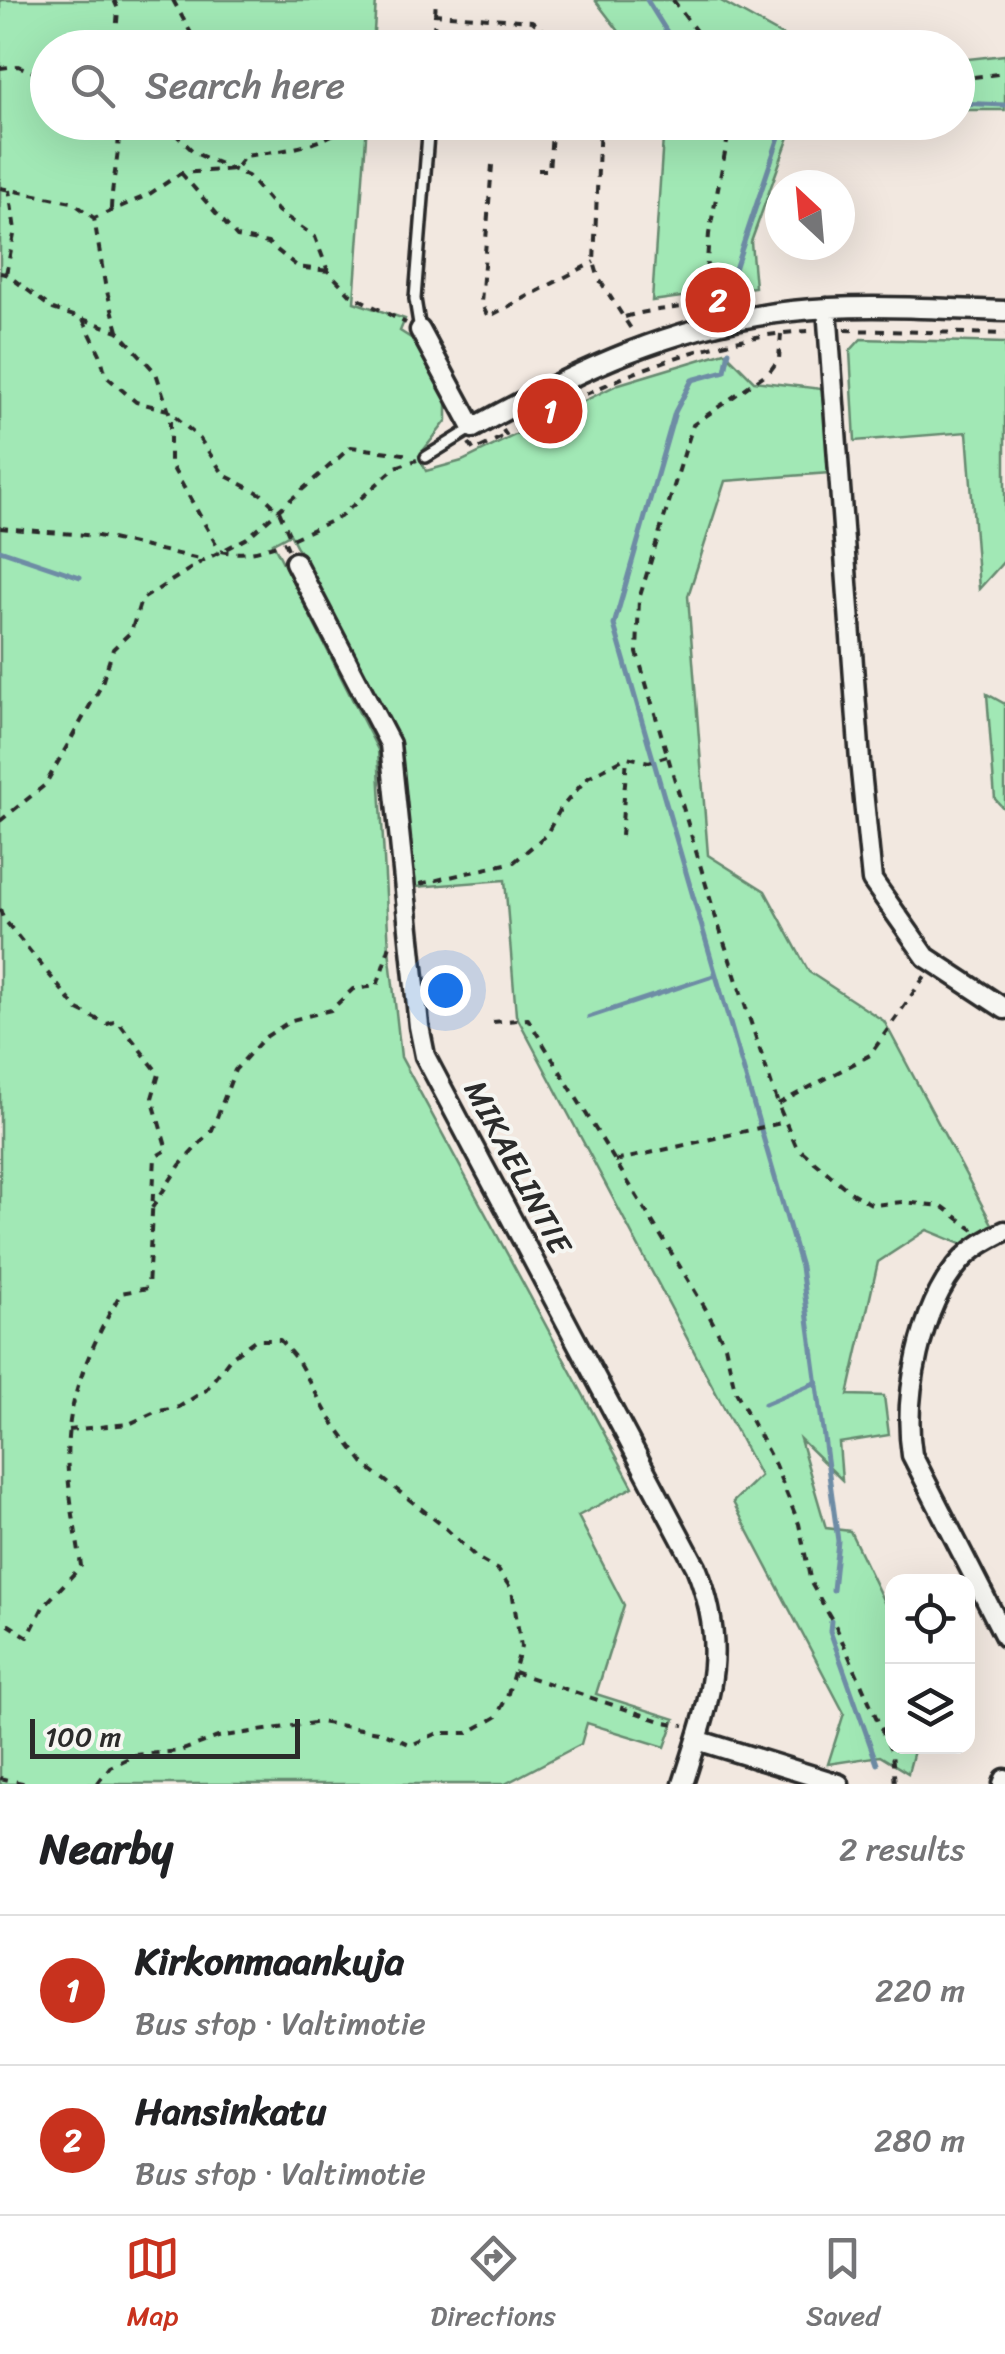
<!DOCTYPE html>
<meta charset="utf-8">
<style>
:root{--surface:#fff;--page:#f2f2f2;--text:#202124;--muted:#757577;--line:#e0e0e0;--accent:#c8321e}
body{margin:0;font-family:Sriracha,sans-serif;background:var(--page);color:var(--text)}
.controls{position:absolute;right:30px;bottom:30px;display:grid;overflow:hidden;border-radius:20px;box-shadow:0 10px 40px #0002}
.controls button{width:90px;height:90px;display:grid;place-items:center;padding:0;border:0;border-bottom:2px solid var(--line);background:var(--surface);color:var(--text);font:50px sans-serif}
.compass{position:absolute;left:765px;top:170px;width:90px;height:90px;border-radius:50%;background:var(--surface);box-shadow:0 10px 40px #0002;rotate:334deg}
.scale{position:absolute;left:30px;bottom:25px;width:270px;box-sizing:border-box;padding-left:10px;border:5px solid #2b2b2b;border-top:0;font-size:28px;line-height:35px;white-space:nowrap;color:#2b2b2b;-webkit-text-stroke:8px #f6f6f2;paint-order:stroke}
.you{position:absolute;left:445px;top:990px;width:35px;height:35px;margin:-25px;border:8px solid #fff;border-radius:50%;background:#1a73e8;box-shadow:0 0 0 15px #1a73e833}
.badge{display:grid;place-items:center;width:65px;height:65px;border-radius:50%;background:var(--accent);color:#fff;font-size:32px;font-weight:700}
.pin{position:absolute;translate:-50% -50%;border:5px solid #fff;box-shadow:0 2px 10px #0006}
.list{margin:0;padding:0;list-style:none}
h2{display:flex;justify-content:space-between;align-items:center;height:130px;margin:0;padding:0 40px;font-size:42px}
h2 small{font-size:32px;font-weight:400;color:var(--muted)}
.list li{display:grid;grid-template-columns:65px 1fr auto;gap:30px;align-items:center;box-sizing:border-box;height:150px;padding:0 40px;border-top:2px solid var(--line)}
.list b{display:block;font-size:38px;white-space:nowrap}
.list p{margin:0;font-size:32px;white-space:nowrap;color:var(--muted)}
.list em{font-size:32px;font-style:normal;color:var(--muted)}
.icon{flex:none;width:55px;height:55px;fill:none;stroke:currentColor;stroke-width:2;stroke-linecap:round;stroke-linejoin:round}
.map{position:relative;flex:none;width:1005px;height:1784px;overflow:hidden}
.search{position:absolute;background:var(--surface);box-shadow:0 10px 40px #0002;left:30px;right:30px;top:30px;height:110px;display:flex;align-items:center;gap:25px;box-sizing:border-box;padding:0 35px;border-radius:55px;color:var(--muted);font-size:38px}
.sheet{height:430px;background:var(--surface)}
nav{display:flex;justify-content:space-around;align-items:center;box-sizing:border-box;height:140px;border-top:2px solid var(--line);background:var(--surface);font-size:28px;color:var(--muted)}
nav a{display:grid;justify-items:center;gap:5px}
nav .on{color:var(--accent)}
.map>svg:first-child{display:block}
.green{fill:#a1e8b5;stroke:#668a70;stroke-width:2.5}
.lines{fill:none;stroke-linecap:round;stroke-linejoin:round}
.stream{stroke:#6e8ca5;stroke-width:5}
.service-casing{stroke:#2b2b2b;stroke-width:16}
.minor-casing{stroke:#2b2b2b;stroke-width:25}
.path{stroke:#2b2b2b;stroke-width:4;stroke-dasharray:8 8;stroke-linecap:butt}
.service{stroke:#f6f6f2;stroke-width:9}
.minor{stroke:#f6f6f2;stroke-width:18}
.labels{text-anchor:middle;stroke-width:8;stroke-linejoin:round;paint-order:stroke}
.street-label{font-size:32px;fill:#2b2b2b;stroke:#f6f6f2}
</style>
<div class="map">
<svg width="1005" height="1784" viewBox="0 0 1005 1784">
<rect width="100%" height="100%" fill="#f2e8e0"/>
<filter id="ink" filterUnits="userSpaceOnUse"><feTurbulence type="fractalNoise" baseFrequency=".01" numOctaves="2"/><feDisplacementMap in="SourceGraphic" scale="20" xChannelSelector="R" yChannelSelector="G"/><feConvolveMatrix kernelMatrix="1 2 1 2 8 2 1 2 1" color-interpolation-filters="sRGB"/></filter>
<g filter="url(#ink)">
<path class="green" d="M0,0H376L373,47L48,48V122L367,123L354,302L405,319L400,331L414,340L447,402V420L419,456L426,471L462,461L619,384L725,352L754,381L822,389L829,473L725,481L688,596L708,855L765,891L809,972L884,1021L992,1224L963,1245L927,1230L878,1262L848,1395L884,1396L889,1435L839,1443L842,1480L800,1439L826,1528L850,1531L892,1619V1746L915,1747L908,1773L880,1756L828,1764L844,1713L733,1502L760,1476L516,1015L505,880L416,887L397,737L290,534L273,543L378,750L389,949L401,1057L633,1487L578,1516L624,1605L596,1694L675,1719L665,1747L587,1723L581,1744L505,1784H0Z
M595,0H719L798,44L813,47H631Z
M1005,55V110H958V60Z
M664,123H794L751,242L755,287L652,301Z
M861,339L1005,343V560L979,589L967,432L855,441L850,351Z
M987,694L1005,704V810L995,799Z"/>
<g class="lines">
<path class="stream" d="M647,0L677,48
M958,103L1005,105
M726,296L784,122
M729,351L725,371L692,380L675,412L614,625L801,1267L838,1541L833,1590
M0,550L80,577
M589,1017L716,975
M765,1404L817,1382
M831,1621L830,1631L877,1764"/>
<g class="service-casing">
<path id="service" d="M420,330L415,299L429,122
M426,457L473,428"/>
</g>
<g class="minor-casing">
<path id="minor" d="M827,308L860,761L872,880L926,957L1005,1009
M420,330L473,428C574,372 676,323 792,311C862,303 934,309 1005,311
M295,562L390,744L419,1026L425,1056L696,1567C730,1651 709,1702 683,1784
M1005,1231C989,1239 972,1248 960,1262C920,1307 903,1398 912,1455L1005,1637
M697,1740L839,1784
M1003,1784L1005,1779"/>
</g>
<path class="path" d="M114,0L118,9L115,48
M173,0L199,48
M673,0L701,38L714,48
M435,14L436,0
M433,48L435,14L532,21L546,32L556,48
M0,68L18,66L48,78
M958,79L1005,73
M163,122L195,153L248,176L278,211L315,237L328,271L351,295L406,323
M600,122L594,262L599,279L633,332
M492,165L481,303L488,317L594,262
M538,170H549L553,122
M181,173L237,237L268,243L298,267L328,271
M0,188L72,202L94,218
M111,209C112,175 121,156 118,122
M0,273L6,274L53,309L118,331L156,373L170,415V463L220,551C245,556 262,550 285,542
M6,274L15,230L9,190
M704,303L709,234L731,122
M625,317C648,310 668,309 691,306C710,304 729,299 749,298
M83,319L100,354L106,376L136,402L168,410L200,439L224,475L261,494L279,511L291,539
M845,330L1005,334
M118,331L105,284L94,218L148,195L181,173L235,169L245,156C281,151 323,147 351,122
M781,334L779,359L770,371L693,425L639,599L637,653L715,915L779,1107L796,1146L850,1192L873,1205L903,1202L942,1206L974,1230
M503,430L506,435C600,384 702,336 810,331
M469,443L474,451L506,435
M0,528L98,536L204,560
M288,549L285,542L340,517L396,467L417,460
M0,821L45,785L101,686L113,649L131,632L141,600L204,560L247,538L351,447L411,455
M621,836L627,757
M420,884L514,862L546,835L561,808L588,777L627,757L649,762L667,756
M0,909L3,918L78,1010L107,1024L118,1021L159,1074L152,1098L167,1150L155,1157L148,1288L121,1293C97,1335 75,1379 69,1428C63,1473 75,1522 81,1566L43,1607L28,1637L9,1625L0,1624
M493,1022L528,1019L704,1306L725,1345L735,1390L775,1465L799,1524L811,1583L836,1627L892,1753L895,1784
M778,1104L870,1055L925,976
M615,1161L785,1122
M152,1208L180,1165L212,1130L235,1070L264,1038L292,1020L331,1010L353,989L377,986L391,942
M68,1430L129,1424L155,1412L179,1407L206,1390L231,1357L255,1340H280L298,1361L329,1417L365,1465L442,1525L477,1558L498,1570L512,1590L521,1647L507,1697L496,1717L468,1733H438L411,1745L384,1733L320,1722L218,1737L180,1751L135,1755L110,1767L97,1784
M514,1672L664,1722L684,1725
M0,1778L27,1784"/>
<use href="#service" class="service"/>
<use href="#minor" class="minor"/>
</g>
</g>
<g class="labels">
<g class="street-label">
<text transform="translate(518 1167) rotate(62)" y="11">MIKAELINTIE</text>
</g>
</g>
</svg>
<div class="controls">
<button><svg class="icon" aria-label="locate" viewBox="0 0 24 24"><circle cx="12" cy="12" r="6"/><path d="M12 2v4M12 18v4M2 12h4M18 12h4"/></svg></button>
<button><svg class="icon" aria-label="layers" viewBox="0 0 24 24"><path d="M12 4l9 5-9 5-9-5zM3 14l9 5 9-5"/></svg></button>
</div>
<svg class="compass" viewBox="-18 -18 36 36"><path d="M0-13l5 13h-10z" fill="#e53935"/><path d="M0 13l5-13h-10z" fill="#757577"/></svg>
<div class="scale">100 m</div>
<div class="you"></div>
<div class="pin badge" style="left:550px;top:411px">1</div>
<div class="pin badge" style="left:718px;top:300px">2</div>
<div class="search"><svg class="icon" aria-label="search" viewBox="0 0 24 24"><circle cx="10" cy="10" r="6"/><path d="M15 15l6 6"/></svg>Search here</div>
</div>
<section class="sheet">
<h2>Nearby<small>2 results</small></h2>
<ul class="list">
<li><span class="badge">1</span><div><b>Kirkonmaankuja</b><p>Bus stop · Valtimotie</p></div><em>220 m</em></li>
<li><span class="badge">2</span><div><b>Hansinkatu</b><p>Bus stop · Valtimotie</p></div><em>280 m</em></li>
</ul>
</section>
<nav>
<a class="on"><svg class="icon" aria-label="map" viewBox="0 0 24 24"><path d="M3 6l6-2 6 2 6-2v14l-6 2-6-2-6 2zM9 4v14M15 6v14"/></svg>Map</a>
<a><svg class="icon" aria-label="directions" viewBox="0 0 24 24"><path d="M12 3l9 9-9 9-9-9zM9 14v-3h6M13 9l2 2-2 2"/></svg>Directions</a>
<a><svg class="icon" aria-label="saved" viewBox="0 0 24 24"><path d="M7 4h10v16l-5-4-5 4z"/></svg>Saved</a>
</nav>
